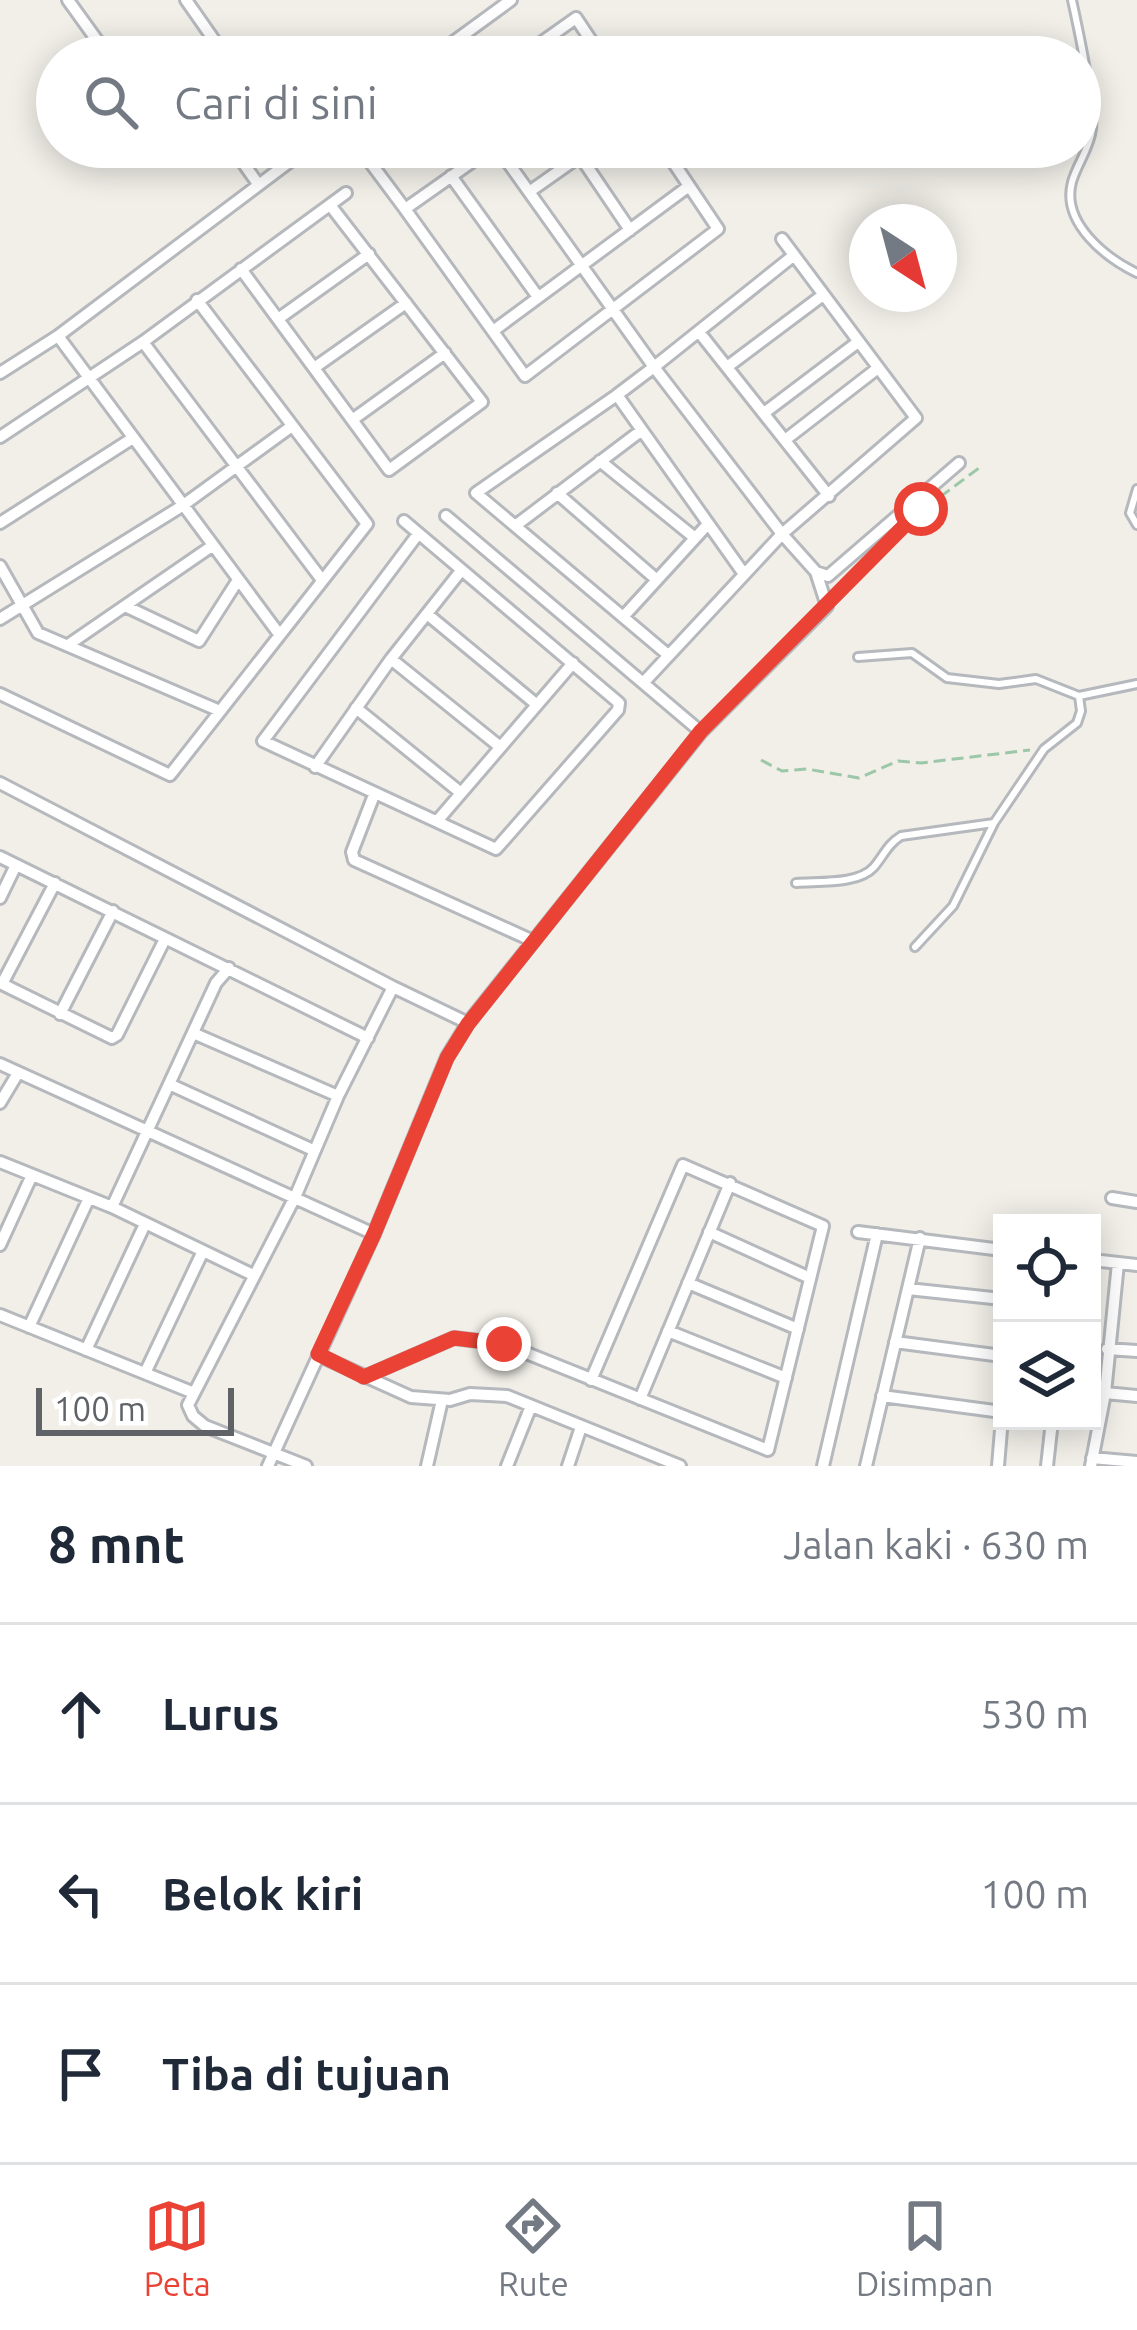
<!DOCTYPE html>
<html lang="id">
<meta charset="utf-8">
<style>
:root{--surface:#fff;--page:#f2f2f3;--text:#1f2937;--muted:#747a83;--line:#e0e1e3;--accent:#ea4335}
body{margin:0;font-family:Ubuntu,sans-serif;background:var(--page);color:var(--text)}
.controls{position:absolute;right:36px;bottom:36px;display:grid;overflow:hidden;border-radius:0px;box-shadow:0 6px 30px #0003}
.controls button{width:108px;height:108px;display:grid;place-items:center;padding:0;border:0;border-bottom:3px solid var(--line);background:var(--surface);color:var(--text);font:60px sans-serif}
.compass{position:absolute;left:849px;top:204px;width:108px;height:108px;border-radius:50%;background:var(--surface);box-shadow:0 6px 30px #0003;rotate:144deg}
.scale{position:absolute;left:36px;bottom:30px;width:198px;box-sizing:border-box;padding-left:12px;border:6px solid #5f6368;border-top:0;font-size:33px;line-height:42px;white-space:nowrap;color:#5f6368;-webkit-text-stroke:9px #fff;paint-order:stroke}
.stop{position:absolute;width:36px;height:36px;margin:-27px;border:9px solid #ea4335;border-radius:50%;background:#fff}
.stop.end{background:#ea4335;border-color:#fff;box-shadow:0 3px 12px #0008}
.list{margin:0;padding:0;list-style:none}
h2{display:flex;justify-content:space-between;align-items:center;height:156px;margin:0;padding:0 48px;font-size:51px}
h2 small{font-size:39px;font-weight:400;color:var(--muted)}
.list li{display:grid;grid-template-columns:78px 1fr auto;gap:36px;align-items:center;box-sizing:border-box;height:180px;padding:0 48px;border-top:3px solid var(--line)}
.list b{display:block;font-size:45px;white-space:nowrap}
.list em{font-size:39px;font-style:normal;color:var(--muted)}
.icon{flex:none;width:66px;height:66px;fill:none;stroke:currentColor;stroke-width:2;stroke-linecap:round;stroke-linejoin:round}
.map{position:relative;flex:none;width:1137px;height:1466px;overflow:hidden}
.search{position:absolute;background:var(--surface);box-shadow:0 6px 30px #0003;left:36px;right:36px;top:36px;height:132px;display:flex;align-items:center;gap:30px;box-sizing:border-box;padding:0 42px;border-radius:66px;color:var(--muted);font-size:45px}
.sheet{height:696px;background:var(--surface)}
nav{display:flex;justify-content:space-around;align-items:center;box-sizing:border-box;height:168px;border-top:3px solid var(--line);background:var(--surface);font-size:33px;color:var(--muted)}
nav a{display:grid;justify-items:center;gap:6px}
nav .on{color:var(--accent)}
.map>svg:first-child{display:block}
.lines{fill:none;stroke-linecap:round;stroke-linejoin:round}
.service-casing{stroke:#b5b8bc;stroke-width:12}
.minor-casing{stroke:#b5b8bc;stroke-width:16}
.path{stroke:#9cc7a9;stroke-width:3;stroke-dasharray:12 6;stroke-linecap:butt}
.service{stroke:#fff;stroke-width:6}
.minor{stroke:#fff;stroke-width:10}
.route{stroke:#ea4335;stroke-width:15}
</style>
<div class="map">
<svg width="1137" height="1466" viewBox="0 0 1137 1466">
<rect width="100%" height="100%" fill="#f1efe8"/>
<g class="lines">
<g class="service-casing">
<path id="service" d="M1072,0C1078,28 1095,104 1092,129C1090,148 1077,164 1072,182C1061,223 1106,258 1137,273
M1137,489L1130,513L1137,525
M858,657L912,653L947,678L999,684L1036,679L1079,696L1137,684
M796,883C818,881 858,885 874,867C884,855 888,844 901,836L994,823
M915,947L953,906L994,823L1044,749L1077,723L1081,711L1079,696"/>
</g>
<g class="minor-casing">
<path id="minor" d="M68,0L109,57
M186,0L214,40L195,57
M433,57L511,0
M521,57L576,18L602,57
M232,147L258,184
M392,147L370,162L405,209
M493,147L405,209L525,376L718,229L663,147
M497,147L654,367L617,395L744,574
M580,156L630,230
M451,176L538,297
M529,192L593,147
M782,239L916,418L782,534L816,572L828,576L959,463
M241,269L389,470L482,402L330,205
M278,319L369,254
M493,331L689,186
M699,332L829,496
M58,336L309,147
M143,342L322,580
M727,367L823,295
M314,368L406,303
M0,373L58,336L279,634
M617,395L476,493L667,654
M764,413L858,342
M352,420L445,353
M0,437L143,342L346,193
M785,440L878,368
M600,461L695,538
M557,493L657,580
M446,516L701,732
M404,521L619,703L618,710L496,849L263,741L418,534
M0,523L133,438
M515,526L642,430
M0,566L38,633L220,711
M125,606L199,641L238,580
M427,614L536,704
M623,617L708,524
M0,619L182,506L292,426
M68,645L212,546
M391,659L499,746
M644,682L782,534L654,367L793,256
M0,694L170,775L367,524L197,300
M356,708L461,793
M315,767L391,659L460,572
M0,783L393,987
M374,795L352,852L354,860L531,940
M438,820L573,663
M0,857L368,1038
M0,898L16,865
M0,983L112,1038L117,1035L165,939
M2,984L55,883
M60,1014L113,911
M193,1033L338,1096
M0,1064L374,1234
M169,1084L313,1150
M0,1103L18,1073
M0,1162L112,1207L253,1275
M1112,1198L1137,1202
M112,1207L216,983L229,968
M709,1232L810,1278
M858,1232L1002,1250
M0,1245L32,1175
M1092,1260L1137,1265
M688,1283L798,1329
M908,1289L1002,1299
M0,1315L194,1393
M29,1327L89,1198
M668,1331L786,1378
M895,1342L1002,1356
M1107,1349L1137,1351
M86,1350L145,1224
M318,1355L411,1397L450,1400L470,1394L507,1396L680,1466
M145,1373L203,1251
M364,1377L454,1338L504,1344L768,1450L823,1226L683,1165L591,1380
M1105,1393L1137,1396
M882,1396L1002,1412
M640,1399L730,1183
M1092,1458L1137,1462
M268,1466L374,1234L447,1057L468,1023L701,732L827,606L816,572
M306,1466L205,1426L193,1416L188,1405L296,1195L338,1096L393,987L468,1023
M427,1466L442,1400
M507,1466L531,1406
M568,1466L581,1427
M823,1466L877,1234
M866,1466L920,1238
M998,1466L1002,1418
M1047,1466L1052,1421
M1091,1466L1105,1393L1118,1263"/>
</g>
<path class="path" d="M940,497L983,465
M836,596L901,530
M761,760L782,771L807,769L859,778L898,761L921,763L1030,750"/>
<use href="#service" class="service"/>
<use href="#minor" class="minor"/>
</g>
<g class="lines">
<path class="route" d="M504,1344L454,1338L364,1377L318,1354L374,1234L447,1058L468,1024L701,731L921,509"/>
</g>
</svg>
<div class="controls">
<button><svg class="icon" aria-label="locate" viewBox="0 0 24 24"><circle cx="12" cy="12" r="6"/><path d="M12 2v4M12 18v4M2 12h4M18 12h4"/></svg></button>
<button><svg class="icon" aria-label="layers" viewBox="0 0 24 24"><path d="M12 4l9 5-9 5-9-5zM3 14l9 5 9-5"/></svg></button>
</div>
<svg class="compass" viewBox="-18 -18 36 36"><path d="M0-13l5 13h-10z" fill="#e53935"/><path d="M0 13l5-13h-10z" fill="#747a83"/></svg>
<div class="scale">100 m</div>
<div class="stop" style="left:921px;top:509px"></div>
<div class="stop end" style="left:504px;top:1344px"></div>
<div class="search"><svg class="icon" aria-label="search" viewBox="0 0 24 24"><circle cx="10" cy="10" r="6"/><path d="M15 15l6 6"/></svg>Cari di sini</div>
</div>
<section class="sheet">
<h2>8 mnt<small>Jalan kaki · 630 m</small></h2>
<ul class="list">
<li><svg class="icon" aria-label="ahead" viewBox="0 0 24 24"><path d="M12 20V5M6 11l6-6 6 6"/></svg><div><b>Lurus</b></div><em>530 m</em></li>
<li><svg class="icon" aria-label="left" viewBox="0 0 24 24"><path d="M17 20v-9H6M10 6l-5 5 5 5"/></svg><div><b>Belok kiri</b></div><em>100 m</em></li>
<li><svg class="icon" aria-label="arrive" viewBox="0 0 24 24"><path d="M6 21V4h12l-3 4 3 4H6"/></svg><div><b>Tiba di tujuan</b></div></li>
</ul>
</section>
<nav>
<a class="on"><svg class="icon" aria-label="map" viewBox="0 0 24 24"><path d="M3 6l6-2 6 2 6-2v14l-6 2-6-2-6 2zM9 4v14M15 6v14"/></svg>Peta</a>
<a><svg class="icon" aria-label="directions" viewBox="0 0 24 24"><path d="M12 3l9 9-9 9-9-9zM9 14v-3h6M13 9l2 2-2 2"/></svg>Rute</a>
<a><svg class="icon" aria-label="saved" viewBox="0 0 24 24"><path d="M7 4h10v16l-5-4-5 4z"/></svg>Disimpan</a>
</nav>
